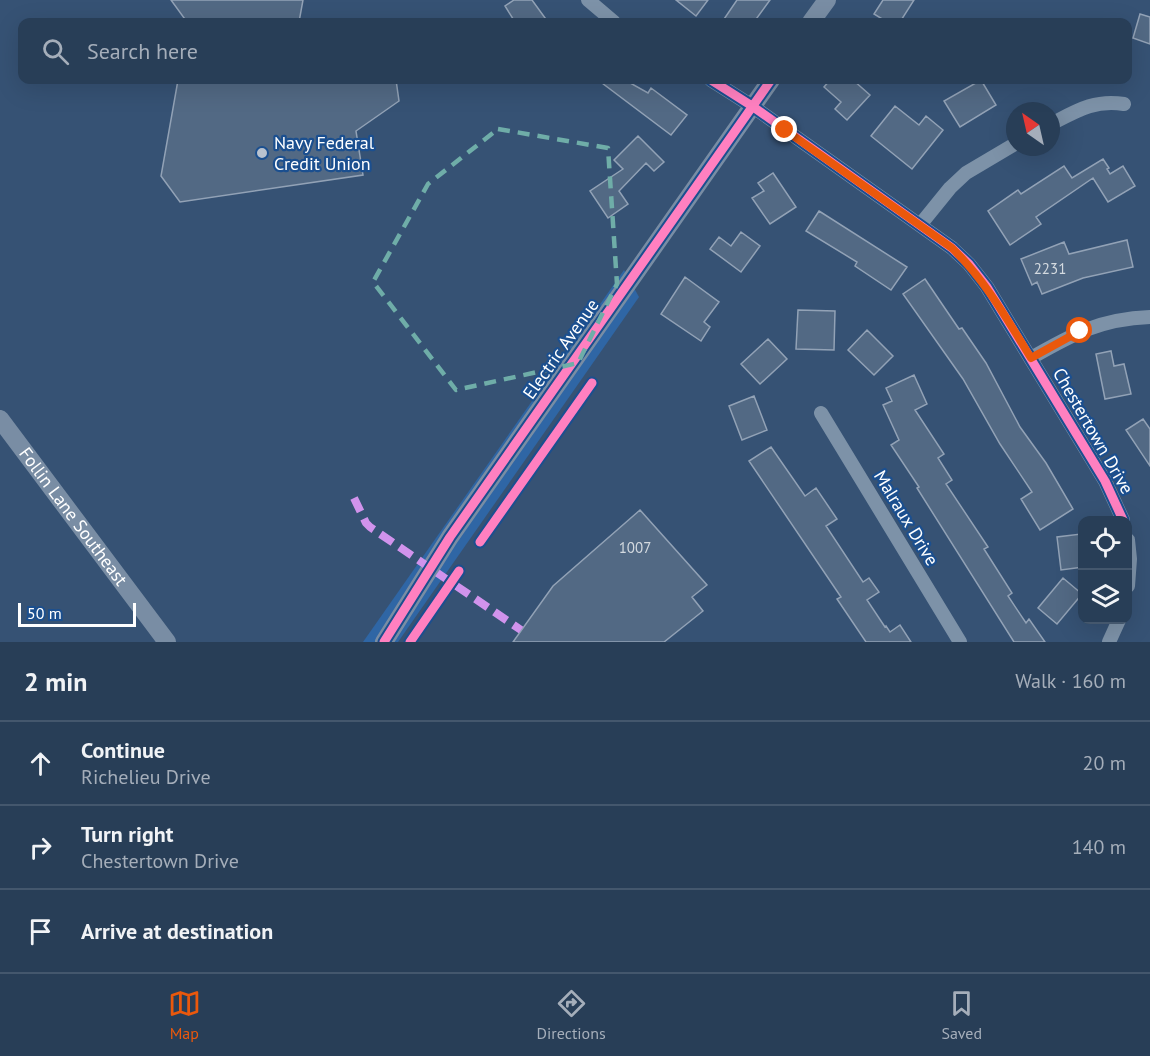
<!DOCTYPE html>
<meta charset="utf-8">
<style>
:root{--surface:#283e57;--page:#344961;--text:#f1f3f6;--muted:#a5aeba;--line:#44576d;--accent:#ea580c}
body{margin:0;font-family:"PT Sans",sans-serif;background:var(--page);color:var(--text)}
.controls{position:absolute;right:18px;bottom:18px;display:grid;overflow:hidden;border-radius:12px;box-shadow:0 6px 24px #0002}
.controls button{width:54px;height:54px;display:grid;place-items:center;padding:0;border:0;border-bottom:2px solid var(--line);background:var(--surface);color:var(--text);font:30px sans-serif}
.compass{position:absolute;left:1006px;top:102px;width:54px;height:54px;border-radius:50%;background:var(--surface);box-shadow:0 6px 24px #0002;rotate:326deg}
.scale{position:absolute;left:18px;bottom:15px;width:118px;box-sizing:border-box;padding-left:6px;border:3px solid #fff;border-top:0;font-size:16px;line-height:21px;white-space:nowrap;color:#fff;-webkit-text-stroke:4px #1b4f8f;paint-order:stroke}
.stop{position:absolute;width:18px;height:18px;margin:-14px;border:4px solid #ea580c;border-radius:50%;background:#fff}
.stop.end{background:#ea580c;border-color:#fff;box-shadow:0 2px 6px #0008}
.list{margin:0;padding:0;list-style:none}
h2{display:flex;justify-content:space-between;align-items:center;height:78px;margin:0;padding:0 24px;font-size:26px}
h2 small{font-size:20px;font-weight:400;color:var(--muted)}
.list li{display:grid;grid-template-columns:39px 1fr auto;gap:18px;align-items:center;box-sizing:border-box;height:84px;padding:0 24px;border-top:2px solid var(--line)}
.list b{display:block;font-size:22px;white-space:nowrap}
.list p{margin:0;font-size:20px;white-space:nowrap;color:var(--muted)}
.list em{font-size:20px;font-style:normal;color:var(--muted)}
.icon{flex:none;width:33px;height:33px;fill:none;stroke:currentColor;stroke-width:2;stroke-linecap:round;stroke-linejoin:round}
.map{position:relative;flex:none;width:1150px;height:642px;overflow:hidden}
.search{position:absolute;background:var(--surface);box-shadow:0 6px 24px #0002;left:18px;right:18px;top:18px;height:66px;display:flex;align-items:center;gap:15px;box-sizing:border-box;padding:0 21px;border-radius:12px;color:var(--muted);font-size:22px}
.sheet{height:330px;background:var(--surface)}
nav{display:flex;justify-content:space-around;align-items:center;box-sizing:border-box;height:84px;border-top:2px solid var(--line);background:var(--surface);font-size:16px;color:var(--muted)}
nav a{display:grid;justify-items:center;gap:3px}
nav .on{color:var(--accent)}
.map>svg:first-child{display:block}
.green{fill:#2f66a5}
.building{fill:#526984;stroke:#92a2b6;stroke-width:1.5}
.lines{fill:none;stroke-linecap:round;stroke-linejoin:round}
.street{stroke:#7d92a8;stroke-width:14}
.secondary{stroke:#798da4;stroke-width:18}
.quiet{stroke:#d193ec;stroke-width:8;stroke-dasharray:15 8;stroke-linecap:butt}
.cycleway-casing{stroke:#1b4f8f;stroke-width:13}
.cycleway{stroke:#ff80c0;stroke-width:9}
.route{stroke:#ea580c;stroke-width:8}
.marked{fill:none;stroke:#6fada8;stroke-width:4.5;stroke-dasharray:12 8;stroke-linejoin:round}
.poi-dot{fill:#b9c2ce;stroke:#1b4f8f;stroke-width:2}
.labels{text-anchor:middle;stroke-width:4.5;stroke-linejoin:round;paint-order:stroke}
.number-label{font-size:15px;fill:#d4dae0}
.poi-label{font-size:18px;fill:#fff;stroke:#1b4f8f;text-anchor:start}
.street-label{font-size:18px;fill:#fff;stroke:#1b4f8f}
</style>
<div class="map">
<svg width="1150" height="642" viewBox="0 0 1150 642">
<rect width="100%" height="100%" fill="#365274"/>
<path class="green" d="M624,270L639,297L398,642H363Z"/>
<path class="building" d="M171,0H303L299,22H187Z
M514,0H532L548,22H515L505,6Z
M676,0H708L696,16Z
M737,0H770L754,22H722Z
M883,0H914L900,22H887L874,14Z
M1140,14L1150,17V44L1133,38Z
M178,80H396L399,101L356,131L363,175L180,202L161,176Z
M598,80H625L648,93L651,88L687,115L671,135Z
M830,80H853L870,95L847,120L835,109L841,102L824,87Z
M981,80L996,105L960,127L944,101Z
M895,106L919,125L926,116L943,130L912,169L871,136Z
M638,136L664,162L654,171L646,163L619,191L628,204L608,218L590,191L623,169L614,160Z
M1103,159L1109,168L1107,169L1110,174L1123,166L1135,186L1108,202L1093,178L1036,217L1041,224L1010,245L988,211L1018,190L1021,194L1064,166L1072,178Z
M773,173L796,207L770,224L752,198L764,191L758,183Z
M819,211L907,267L891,290L855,266L857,262L806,231Z
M741,232L760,246L741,272L710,249L719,237L731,246Z
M1127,240L1133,267L1083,278L1042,294L1037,282L1032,285L1021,259L1064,242L1069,254Z
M685,277L719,302L704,322L710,327L701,341L661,314Z
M925,279L959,329L962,328L986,363L1020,427L1046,463L1073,509L1040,530L1021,499L1032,492L1000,444L963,379L903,294Z
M798,310L835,311L834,350L796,349Z
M867,330L893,356L874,375L848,350Z
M768,339L787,359L760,384L741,364Z
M1111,351L1114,366L1124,364L1131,394L1105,399L1096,354Z
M914,375L927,404L915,410L944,454L938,458L952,480L946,484L988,547L984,549L1012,593L1008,596L1026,623L1029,619L1045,642H1014L917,488L919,487L891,445L899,440L883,405L892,401L886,388Z
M754,396L767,430L742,440L729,406Z
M1143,419L1150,429V466L1126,430Z
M771,447L805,496L816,488L837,519L826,526L863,582L869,578L879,592L867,600L885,627L886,626L890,632L900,625L911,642H866L837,599L841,597L749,461Z
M640,510L707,585L692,597L703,611L664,642H513L553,586Z
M1081,534L1083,567L1061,570L1057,537Z
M1063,578L1082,594L1057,624L1038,608Z"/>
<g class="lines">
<path class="street" d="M588,0L614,22
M711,80L752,106L952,248L969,264L987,287L1105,481L1123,520
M1051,124C1076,111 1095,99 1124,104
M920,225L950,188L966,173L1015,144
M1031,358C1073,334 1100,319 1150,317
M821,413L960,642
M1128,540L1130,559L1128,586
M1109,642L1119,620"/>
<g class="secondary">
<path d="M811,22L827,0"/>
<path id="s1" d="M0,419L167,642"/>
<path d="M384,642L450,537L771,80"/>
</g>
<path class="quiet" d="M354,498L366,523L370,527L521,630"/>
<g class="cycleway-casing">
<path id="cycleway" d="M711,80L752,106L952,248L969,264L987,287L1105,481L1123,520
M480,542L592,383
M384,642L450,537L771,80
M410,642L459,571"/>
</g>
<use href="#cycleway" class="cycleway"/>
</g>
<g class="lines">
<path class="route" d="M785,130L952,248C985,280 1007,319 1031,358L1080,331"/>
</g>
<path class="marked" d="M498,129L608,148L617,284L578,363L456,390L373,282L428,184Z"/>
<circle class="poi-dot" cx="262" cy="153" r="6"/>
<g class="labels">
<g class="number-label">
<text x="1050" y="274">2231</text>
<text x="635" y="553">1007</text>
</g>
<g class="poi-label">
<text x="274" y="149">Navy Federal<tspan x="274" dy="21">Credit Union</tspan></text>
</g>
<g class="street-label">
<text transform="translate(561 349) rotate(-55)" y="6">Electric Avenue</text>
<text transform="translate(1093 431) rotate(60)" y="6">Chestertown Drive</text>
<text dy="6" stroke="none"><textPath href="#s1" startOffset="122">Follin Lane Southeast</textPath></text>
<text transform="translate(906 518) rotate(59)" y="6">Malraux Drive</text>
</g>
</g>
</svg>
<div class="controls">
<button><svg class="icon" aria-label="locate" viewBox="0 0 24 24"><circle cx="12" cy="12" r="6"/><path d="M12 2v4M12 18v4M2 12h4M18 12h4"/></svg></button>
<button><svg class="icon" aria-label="layers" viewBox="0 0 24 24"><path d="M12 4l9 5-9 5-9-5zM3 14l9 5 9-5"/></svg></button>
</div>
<svg class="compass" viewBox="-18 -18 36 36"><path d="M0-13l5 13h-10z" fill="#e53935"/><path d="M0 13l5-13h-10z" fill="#a5aeba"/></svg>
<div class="scale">50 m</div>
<div class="stop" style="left:1080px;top:331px"></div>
<div class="stop end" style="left:785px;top:130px"></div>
<div class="search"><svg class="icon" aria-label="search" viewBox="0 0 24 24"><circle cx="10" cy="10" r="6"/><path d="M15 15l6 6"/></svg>Search here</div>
</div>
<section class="sheet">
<h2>2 min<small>Walk · 160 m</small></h2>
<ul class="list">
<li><svg class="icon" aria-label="ahead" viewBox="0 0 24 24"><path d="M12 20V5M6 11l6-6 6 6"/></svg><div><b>Continue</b><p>Richelieu Drive</p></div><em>20 m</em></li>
<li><svg class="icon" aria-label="right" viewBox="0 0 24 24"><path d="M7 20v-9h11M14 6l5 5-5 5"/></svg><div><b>Turn right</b><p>Chestertown Drive</p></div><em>140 m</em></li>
<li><svg class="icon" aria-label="arrive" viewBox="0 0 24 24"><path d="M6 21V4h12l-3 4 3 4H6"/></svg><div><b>Arrive at destination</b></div></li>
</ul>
</section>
<nav>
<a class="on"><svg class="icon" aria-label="map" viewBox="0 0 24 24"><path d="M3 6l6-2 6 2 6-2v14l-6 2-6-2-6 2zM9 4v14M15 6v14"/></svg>Map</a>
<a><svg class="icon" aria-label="directions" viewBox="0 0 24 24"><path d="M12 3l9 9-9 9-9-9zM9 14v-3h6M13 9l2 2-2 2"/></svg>Directions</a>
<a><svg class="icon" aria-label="saved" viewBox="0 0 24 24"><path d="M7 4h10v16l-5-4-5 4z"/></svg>Saved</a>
</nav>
